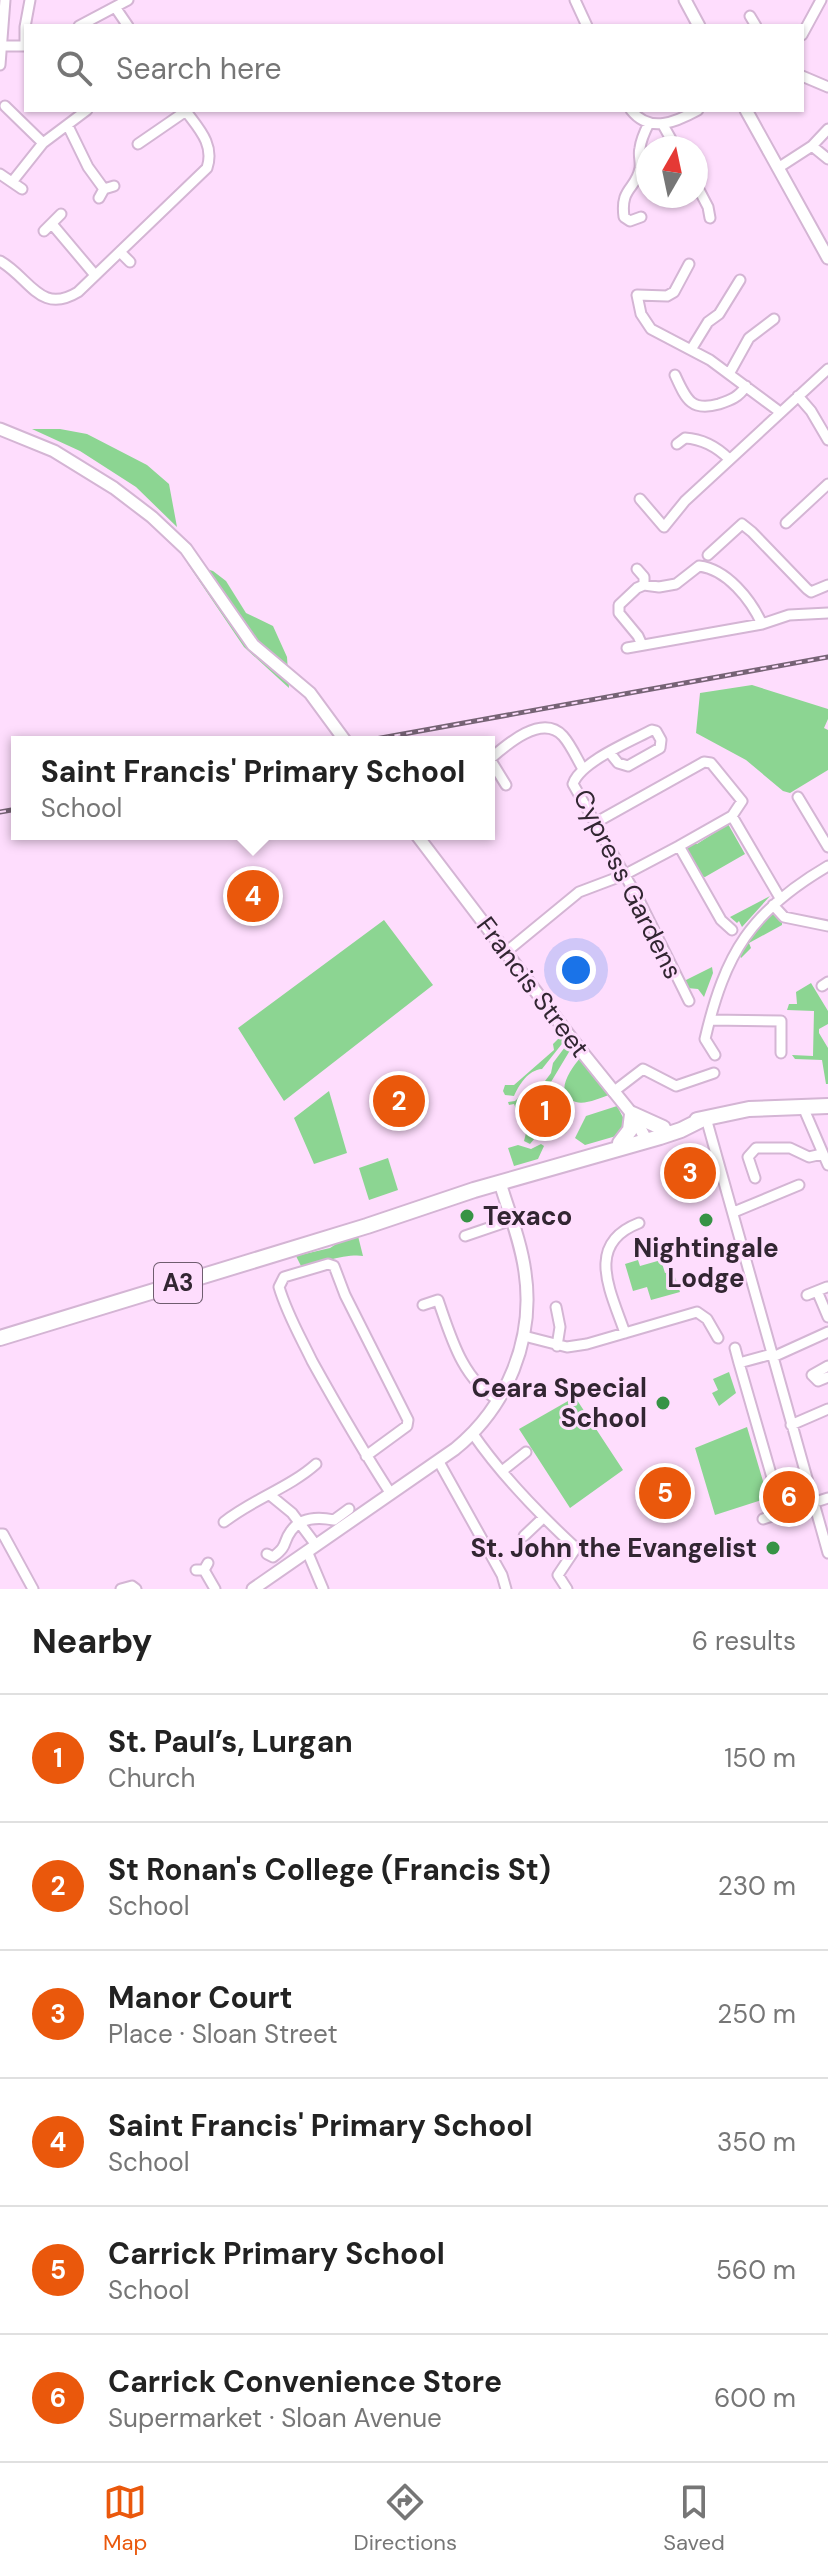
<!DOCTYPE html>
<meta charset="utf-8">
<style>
:root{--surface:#fff;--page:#f2f2f2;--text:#222;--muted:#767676;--line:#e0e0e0;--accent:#ea580c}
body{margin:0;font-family:"DM Sans",sans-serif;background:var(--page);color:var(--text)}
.compass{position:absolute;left:636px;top:136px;width:72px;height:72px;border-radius:50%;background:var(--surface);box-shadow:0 2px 6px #0004;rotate:9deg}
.you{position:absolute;left:576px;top:970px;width:28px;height:28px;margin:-20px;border:6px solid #fff;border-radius:50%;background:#1a73e8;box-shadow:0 0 0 12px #1a73e833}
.badge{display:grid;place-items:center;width:52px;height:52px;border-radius:50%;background:var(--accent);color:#fff;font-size:26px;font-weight:700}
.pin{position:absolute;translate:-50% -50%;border:4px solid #fff;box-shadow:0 2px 8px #0006}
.popup{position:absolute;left:11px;top:736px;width:484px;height:104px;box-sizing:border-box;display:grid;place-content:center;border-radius:0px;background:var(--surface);filter:drop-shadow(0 2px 6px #0005);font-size:26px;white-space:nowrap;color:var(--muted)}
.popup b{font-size:30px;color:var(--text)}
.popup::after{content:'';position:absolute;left:50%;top:100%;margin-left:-16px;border:16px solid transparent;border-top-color:var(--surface)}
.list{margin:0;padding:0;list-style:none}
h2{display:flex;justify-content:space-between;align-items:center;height:104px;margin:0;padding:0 32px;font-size:34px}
h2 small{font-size:26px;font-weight:400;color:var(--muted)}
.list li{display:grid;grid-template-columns:52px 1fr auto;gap:24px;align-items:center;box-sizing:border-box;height:128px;padding:0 32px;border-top:2px solid var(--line)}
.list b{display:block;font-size:30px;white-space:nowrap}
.list p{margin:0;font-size:26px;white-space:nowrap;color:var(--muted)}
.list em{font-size:26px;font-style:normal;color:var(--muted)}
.icon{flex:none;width:44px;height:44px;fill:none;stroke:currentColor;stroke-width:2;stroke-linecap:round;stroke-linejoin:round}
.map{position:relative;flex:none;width:828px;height:1589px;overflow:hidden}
.search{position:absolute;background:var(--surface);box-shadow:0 2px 6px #0004;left:24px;right:24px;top:24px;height:88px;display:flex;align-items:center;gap:20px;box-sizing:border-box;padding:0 28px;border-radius:0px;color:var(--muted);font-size:30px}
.sheet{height:872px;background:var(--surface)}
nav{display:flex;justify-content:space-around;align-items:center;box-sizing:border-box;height:112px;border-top:2px solid var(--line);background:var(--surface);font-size:22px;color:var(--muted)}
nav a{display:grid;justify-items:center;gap:4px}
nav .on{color:var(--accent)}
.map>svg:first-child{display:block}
.green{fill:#8cd592}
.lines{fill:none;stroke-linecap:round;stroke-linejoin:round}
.minor-casing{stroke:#d4b5d4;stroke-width:13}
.major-casing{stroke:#d4b5d4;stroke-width:15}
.highway-casing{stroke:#d4b5d4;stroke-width:18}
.minor{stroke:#fff;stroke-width:9}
.major{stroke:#fff;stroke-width:11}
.highway{stroke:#fff;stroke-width:14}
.rail-casing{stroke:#766375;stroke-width:5}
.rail{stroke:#feddfd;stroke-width:2;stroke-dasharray:6;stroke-linecap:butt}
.poi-dot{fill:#379345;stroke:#feddfd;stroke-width:3}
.labels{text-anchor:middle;stroke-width:6;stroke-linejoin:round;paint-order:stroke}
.shield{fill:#feddfd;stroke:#6f5d6f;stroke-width:2}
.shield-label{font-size:24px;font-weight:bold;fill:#322632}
.street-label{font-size:26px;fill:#322632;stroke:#feddfd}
.poi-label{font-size:26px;font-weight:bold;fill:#322632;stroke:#feddfd;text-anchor:end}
</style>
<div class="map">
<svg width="828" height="1589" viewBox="0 0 828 1589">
<rect width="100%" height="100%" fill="#feddfd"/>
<path class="green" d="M32,429H60L87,434L147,465L169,484L177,527L136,487L80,451Z
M187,563L213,571L226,581L246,613L273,626L287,657L289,688L244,647Z
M752,685L828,709V719L824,728L828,730V770L790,793L783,791L746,760L696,733L700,693Z
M728,824L745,854L705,877L700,876L688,852L687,846L693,842L697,844Z
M770,896L742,927L739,921L737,923L730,917Z
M769,914H775L782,921V925L749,943L751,948L741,958L739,954Z
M384,920L433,985L284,1101L238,1028Z
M712,967L713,973L704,997L698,989L687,988L684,981Z
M811,983L828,1011V1024L819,1029V1033L828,1048V1084H826L822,1060L795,1059L792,1055L813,1056L814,1011L787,1010L789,1004H797L796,992Z
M562,1035L565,1040L542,1069C528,1070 519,1085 514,1096L505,1095L503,1091L505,1085H514L554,1050L553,1044Z
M568,1043L572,1047L548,1087L567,1109L572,1120L566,1133L559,1135L561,1128H566V1124L559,1122L551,1097L544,1094L542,1085L551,1073L553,1063Z
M580,1058L609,1095C600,1098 585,1105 576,1102C552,1095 571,1069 580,1058Z
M329,1091L347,1153L314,1164L294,1118Z
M520,1096L522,1099L517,1103L529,1133L535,1138L530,1144L524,1141L526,1133L514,1104L509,1105L508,1102L515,1101Z
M617,1106L626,1123L623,1134L585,1145L575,1138L586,1116Z
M541,1144L544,1146L538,1159L514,1166L508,1148L518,1145L531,1149Z
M388,1158L398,1190L369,1200L359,1168Z
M358,1236L363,1256C349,1253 316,1263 302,1268L296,1256L330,1248L341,1241Z
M638,1260L640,1266L661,1260L665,1273L673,1271L680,1292L651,1300L647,1287L633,1291L625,1264Z
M729,1372L736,1393L719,1406L712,1393L718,1390L713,1379Z
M575,1397L623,1470L570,1508L519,1429Z
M747,1427L768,1498L715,1515L695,1448Z"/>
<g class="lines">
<g class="minor-casing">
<path id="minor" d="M575,0L587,26
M115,7L128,26
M750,16L756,26
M79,26L128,0
M802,35L821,0
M3,46H26
M25,46V27L30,0
M0,65L5,0
M802,76L828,87
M5,106L43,143
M631,110C650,134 676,122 698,110
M663,125L676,148
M68,126L88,167L104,189
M138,144L186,111
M812,146L828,159
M778,168L812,146L828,129
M0,174L22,189
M12,182L43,143L87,110
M696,184L708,207L710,218
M99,198L104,189L114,186
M641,217L630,221L624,217C620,187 636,190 640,168C641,161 638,155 640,148C641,139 645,131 649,123
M52,224L95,275
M44,231L61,214
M120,252L130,262
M0,261C30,278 40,315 78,292L207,168C215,144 198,128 185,110
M689,264L674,292L667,296L637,295L641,314L651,329L710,360L780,412
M692,348L708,322L719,314L740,280
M729,374L749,338L774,319
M675,375C686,399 691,412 719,404C731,400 739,397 746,386
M798,396L811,411L828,440
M677,444L685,438C702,439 717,447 729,459
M640,499L664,527L685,501L828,369
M786,523L828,484
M708,555L742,524L752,532L807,589L811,592L828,585
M637,569L644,577V585
M642,645L638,636L619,613V605L637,588L644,585L659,587L676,584L699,566C727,569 751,600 762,624
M627,648L762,624L789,615L828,613
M610,753L618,763L628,766L660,748L661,740L656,731L652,730C631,741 580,762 573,784L639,900L689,1001
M506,785L490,759C506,745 542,713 563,736C571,745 577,759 583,769
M798,797L828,847
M732,816L780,898
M679,846L721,920L732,930
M773,905L784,917L828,926
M506,952L579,892L624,875L679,846L732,816L742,801L711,763L704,762L595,823
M822,986L828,982
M710,1020L781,1021V1053
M715,1055L705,1039C725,953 751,911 828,866
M613,1092L643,1069L676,1086L714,1073
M803,1107L828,1165
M706,1118L828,1553
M755,1178L748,1157L756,1148H790L809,1157L822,1154
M734,1212L799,1185
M465,1236L512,1220
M817,1291L828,1317
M807,1295L827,1287
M423,1305L438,1300C451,1337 462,1379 498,1400
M556,1307L560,1327L557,1346
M625,1333C611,1292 584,1244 639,1223
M524,1336L567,1347L587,1344L697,1312L707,1319L718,1338
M735,1348L739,1363
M772,1354L739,1363L775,1488L806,1481
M773,1357L828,1332
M828,1366L812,1375L818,1381L828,1377
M791,1425L828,1409
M473,1434C502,1476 538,1513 576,1548L558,1575L567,1589
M366,1456L407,1426L408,1420L345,1295L334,1266L328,1264L284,1277L279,1287C287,1314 300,1336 312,1361C337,1406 363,1451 391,1494
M439,1462L502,1575L506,1589
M502,1471L526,1452
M270,1495L292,1513L316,1545
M763,1519L828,1498
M224,1522C253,1499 289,1488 316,1464
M0,1534H3L33,1589
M524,1536L543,1518
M307,1551L323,1589
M267,1554L273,1557C289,1545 282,1543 291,1531C301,1517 319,1517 334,1520L349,1509
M196,1570H204L208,1563
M204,1570L215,1589
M121,1589L132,1586L136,1589"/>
</g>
<g class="major-casing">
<path id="major" d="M685,0L699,26
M746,110L828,258
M0,429L54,451L114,488L152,517L186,549L253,645L310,693L346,742
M416,834L578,1047L632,1114L647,1141
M253,1589L455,1449C507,1407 535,1339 525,1272C521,1242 509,1212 500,1183"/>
</g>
<g class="highway-casing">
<path id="highway" d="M697,1120L749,1109L828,1106
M620,1143L630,1130L632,1114L663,1128
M0,1338L367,1226L474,1190L660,1137L681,1130L703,1119"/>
</g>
<use href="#minor" class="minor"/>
<use href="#major" class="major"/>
<use href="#highway" class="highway"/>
<g class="rail-casing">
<path id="rail" d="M359,742L828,657
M0,812L17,809"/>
</g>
<use href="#rail" class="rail"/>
</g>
<g class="poi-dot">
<circle cx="467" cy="1216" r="8"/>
<circle cx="706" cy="1220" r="8"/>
<circle cx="663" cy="1403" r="8"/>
<circle cx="773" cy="1548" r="8"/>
</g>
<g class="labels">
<rect class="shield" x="154" y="1263" width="48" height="40" rx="6"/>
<g class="shield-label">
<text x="178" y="1291">A3</text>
</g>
<g class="street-label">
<text transform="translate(628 884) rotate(63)" y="9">Cypress Gardens</text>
<text transform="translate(533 987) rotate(53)" y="9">Francis Street</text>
</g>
<g class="poi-label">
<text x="483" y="1225" text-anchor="start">Texaco</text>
<text x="706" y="1257" text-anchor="middle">Nightingale<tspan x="706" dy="30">Lodge</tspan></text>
<text x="647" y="1397">Ceara Special<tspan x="647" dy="30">School</tspan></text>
<text x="757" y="1557">St. John the Evangelist</text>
</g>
</g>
</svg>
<svg class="compass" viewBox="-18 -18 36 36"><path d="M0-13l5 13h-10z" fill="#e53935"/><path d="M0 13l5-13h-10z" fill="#767676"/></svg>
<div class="you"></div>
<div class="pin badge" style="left:545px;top:1111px">1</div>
<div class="pin badge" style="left:399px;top:1101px">2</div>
<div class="pin badge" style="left:690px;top:1173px">3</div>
<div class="pin badge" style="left:253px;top:896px">4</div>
<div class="popup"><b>Saint Francis' Primary School</b>School</div>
<div class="pin badge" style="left:665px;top:1493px">5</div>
<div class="pin badge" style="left:789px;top:1497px">6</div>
<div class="search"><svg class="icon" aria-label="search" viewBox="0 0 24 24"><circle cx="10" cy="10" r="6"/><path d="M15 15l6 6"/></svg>Search here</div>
</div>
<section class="sheet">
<h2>Nearby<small>6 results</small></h2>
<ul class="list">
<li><span class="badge">1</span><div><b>St. Paul’s, Lurgan</b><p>Church</p></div><em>150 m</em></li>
<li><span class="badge">2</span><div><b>St Ronan's College (Francis St)</b><p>School</p></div><em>230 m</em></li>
<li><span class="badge">3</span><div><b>Manor Court</b><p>Place · Sloan Street</p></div><em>250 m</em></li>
<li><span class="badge">4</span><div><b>Saint Francis' Primary School</b><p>School</p></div><em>350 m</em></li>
<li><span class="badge">5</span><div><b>Carrick Primary School</b><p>School</p></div><em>560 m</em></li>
<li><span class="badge">6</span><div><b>Carrick Convenience Store</b><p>Supermarket · Sloan Avenue</p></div><em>600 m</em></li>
</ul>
</section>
<nav>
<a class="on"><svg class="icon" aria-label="map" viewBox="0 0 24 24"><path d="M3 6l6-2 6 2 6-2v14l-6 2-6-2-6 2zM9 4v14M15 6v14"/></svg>Map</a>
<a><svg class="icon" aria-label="directions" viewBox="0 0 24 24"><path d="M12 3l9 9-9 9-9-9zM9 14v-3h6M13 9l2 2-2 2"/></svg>Directions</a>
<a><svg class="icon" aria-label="saved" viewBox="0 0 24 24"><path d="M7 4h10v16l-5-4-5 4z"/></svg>Saved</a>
</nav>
